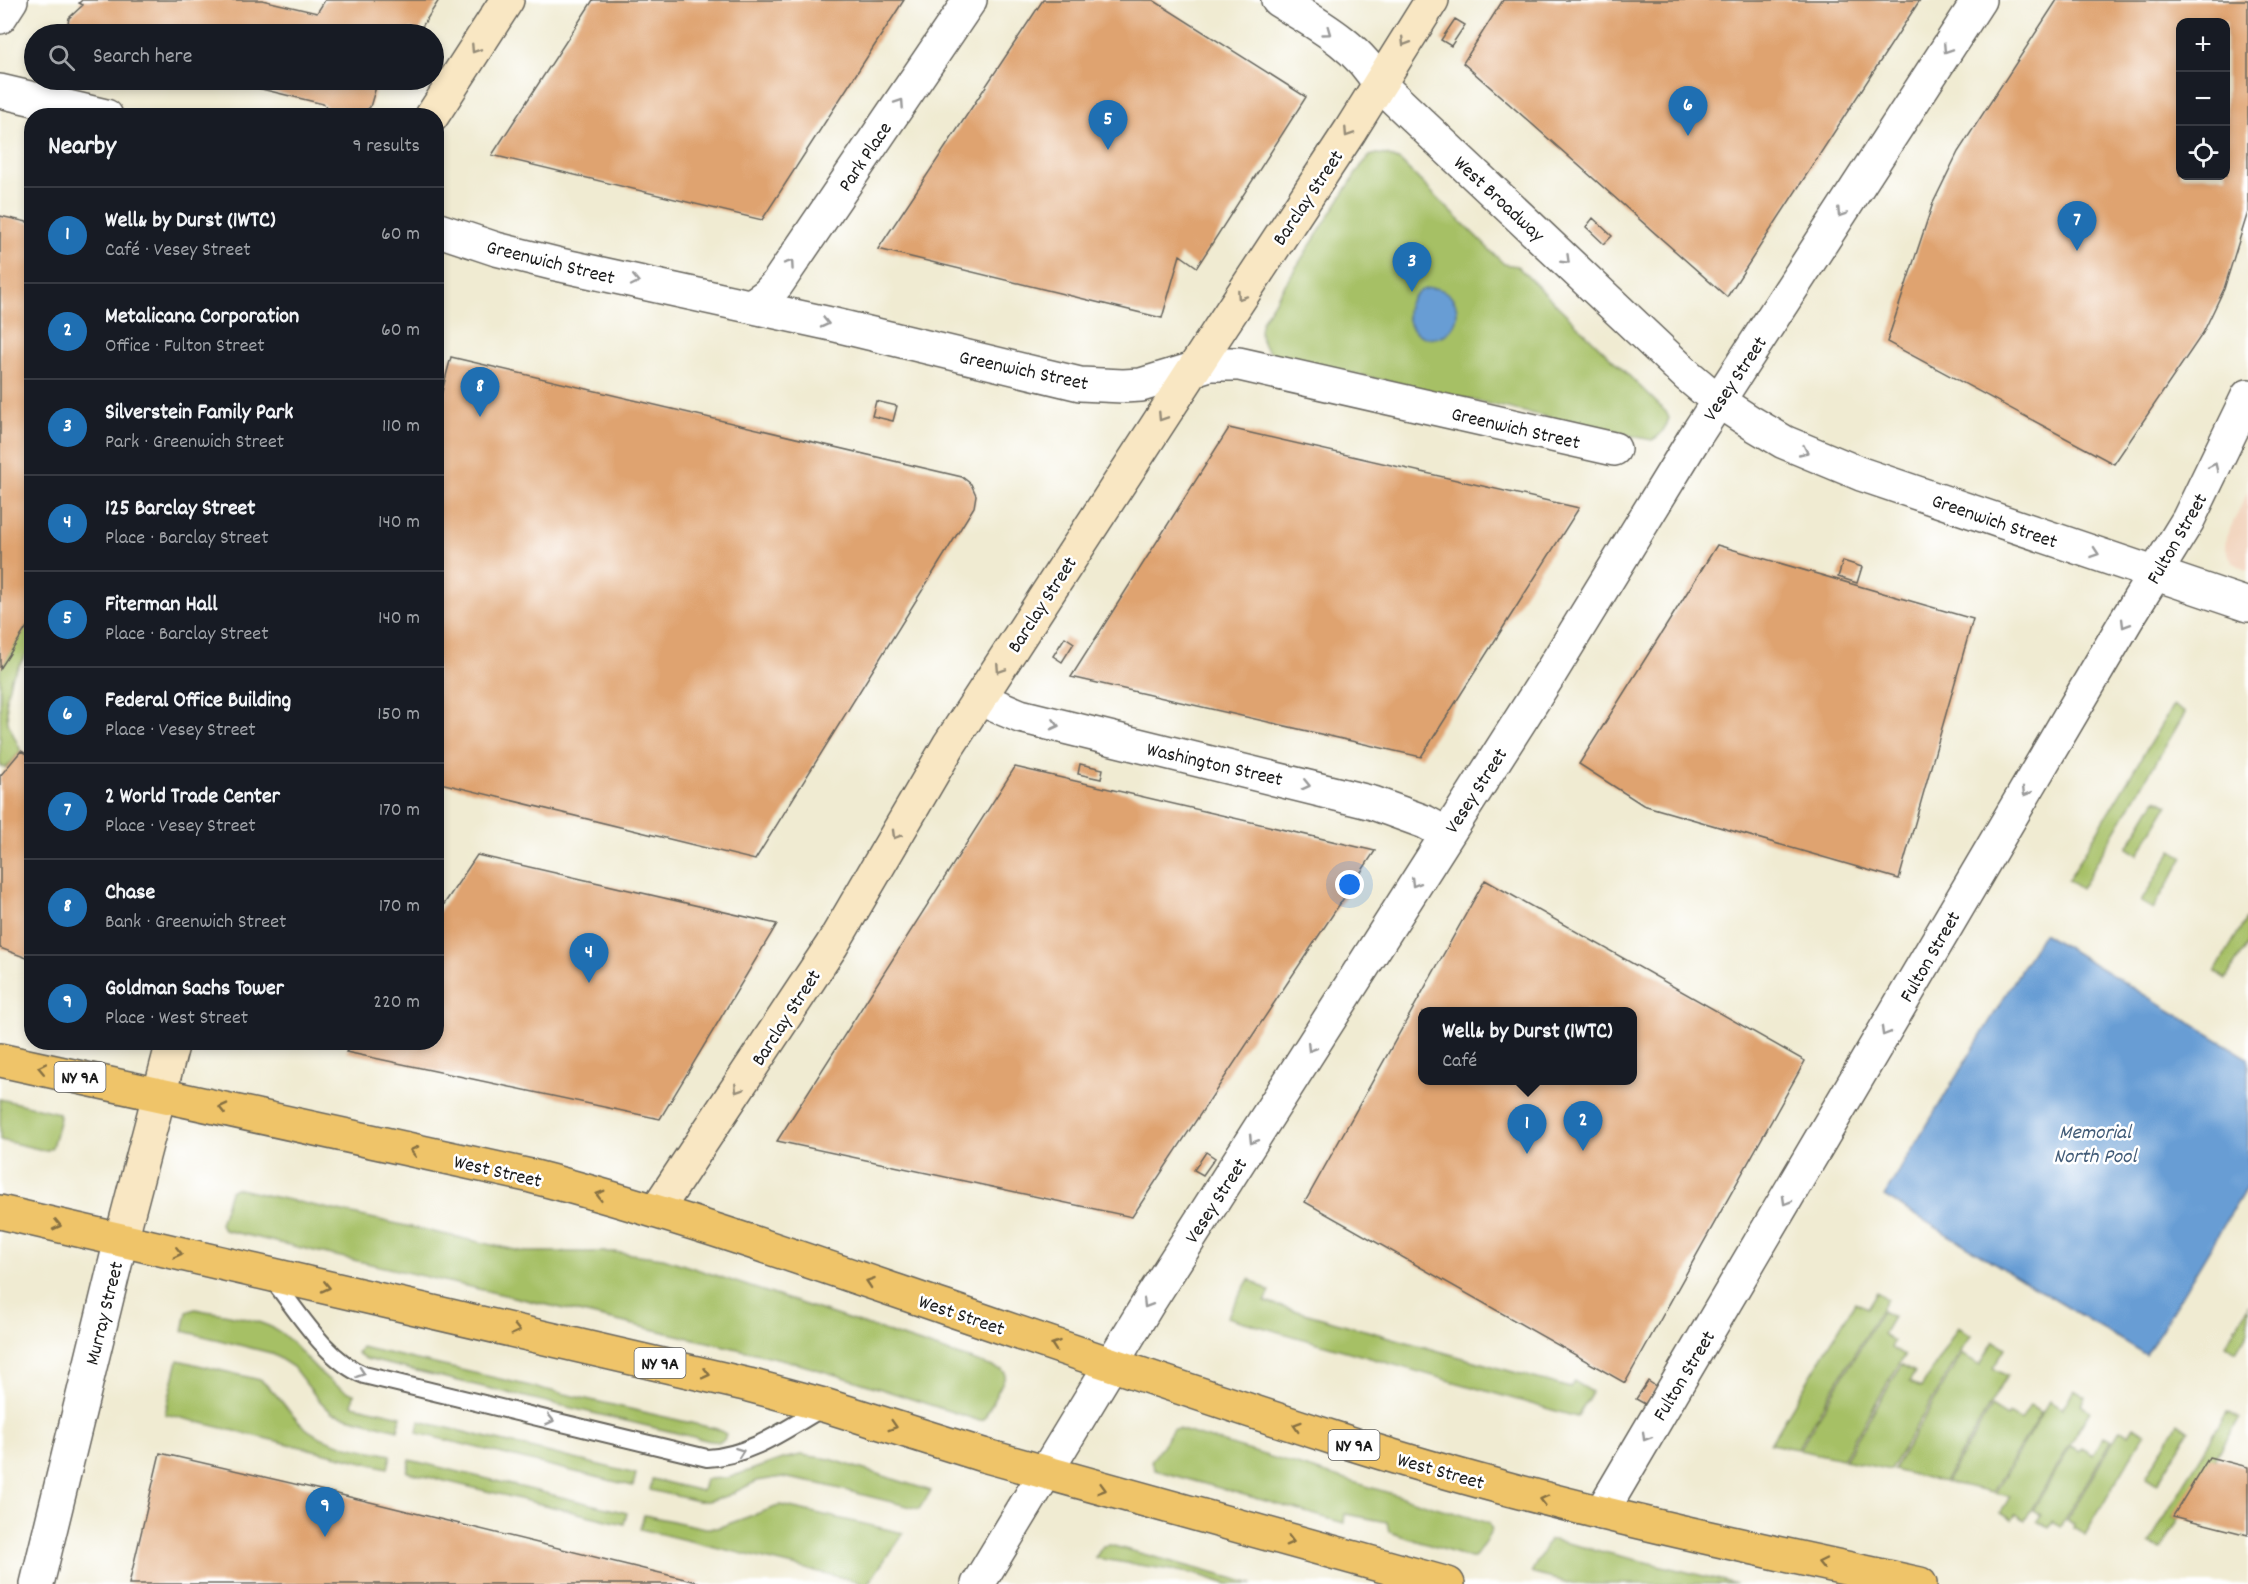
<!DOCTYPE html>
<meta charset="utf-8">
<style>
:root{--surface:#171b24;--page:#242831;--text:#f1f3f6;--muted:#9ea1a6;--line:#363941;--accent:#1f6fb2}
body{margin:0;font-family:Dekko,sans-serif;background:var(--page);color:var(--text)}
.controls{position:absolute;right:18px;top:18px;display:grid;overflow:hidden;border-radius:12px;box-shadow:0 3px 9px #0003}
.controls button{width:54px;height:54px;display:grid;place-items:center;padding:0;border:0;border-bottom:2px solid var(--line);background:var(--surface);color:var(--text);font:30px sans-serif}
.you{position:absolute;left:1350px;top:885px;width:21px;height:21px;margin:-15px;border:4px solid #fff;border-radius:50%;background:#1a73e8;box-shadow:0 0 0 9px #1a73e833}
.badge{display:grid;place-items:center;width:39px;height:39px;border-radius:50%;background:var(--accent);color:#fff;font-size:20px;font-weight:700}
.pin{position:absolute;translate:-50% -50px;filter:drop-shadow(0 2px 3px #0008)}
.pin::after{content:'';position:absolute;top:32px;width:21px;height:18px;background:inherit;clip-path:polygon(0 0,100% 0,50% 100%)}
.popup{position:absolute;left:1418px;top:1007px;width:219px;height:78px;box-sizing:border-box;display:grid;place-content:center;border-radius:12px;background:var(--surface);filter:drop-shadow(0 2px 4px #0005);font-size:20px;white-space:nowrap;color:var(--muted)}
.popup b{font-size:22px;color:var(--text)}
.popup::after{content:'';position:absolute;left:50%;top:100%;margin-left:-12px;border:12px solid transparent;border-top-color:var(--surface)}
.list{margin:0;padding:0;list-style:none}
h2{display:flex;justify-content:space-between;align-items:center;height:78px;margin:0;padding:0 24px;font-size:26px}
h2 small{font-size:20px;font-weight:400;color:var(--muted)}
.list li{display:grid;grid-template-columns:39px 1fr auto;gap:18px;align-items:center;box-sizing:border-box;height:96px;padding:0 24px;border-top:2px solid var(--line)}
.list b{display:block;font-size:22px;white-space:nowrap}
.list p{margin:0;font-size:20px;white-space:nowrap;color:var(--muted)}
.list em{font-size:20px;font-style:normal;color:var(--muted)}
.icon{flex:none;width:33px;height:33px;fill:none;stroke:currentColor;stroke-width:2;stroke-linecap:round;stroke-linejoin:round}
.map{position:relative;flex:none;width:2248px;height:1584px;overflow:hidden}
.search{position:absolute;background:var(--surface);box-shadow:0 3px 9px #0003;left:24px;top:24px;width:420px;height:66px;display:flex;align-items:center;gap:15px;box-sizing:border-box;padding:0 21px;border-radius:33px;color:var(--muted);font-size:22px}
.panel{position:absolute;background:var(--surface);box-shadow:0 3px 9px #0003;left:24px;top:108px;width:420px;height:942px;border-radius:24px}
.map>svg:first-child{display:block}
.built{fill:#f2d4be}
.green{fill:#a6c065;stroke:#616e40;stroke-width:1.5}
.water{fill:#689dd4;stroke:#425c78;stroke-width:1.5}
.building{fill:#dfa36f;fill-rule:evenodd}
.lines{fill:none;stroke-linecap:round;stroke-linejoin:round}
.lane-casing{stroke:#66645c;stroke-width:20}
.street-casing{stroke:#66645c;stroke-width:36}
.secondary-casing{stroke:#66645c;stroke-width:36}
.highway-casing{stroke:#66645c;stroke-width:36}
.lane{stroke:#fff;stroke-width:16}
.street{stroke:#fff;stroke-width:33}
.secondary{stroke:#f9e7c3;stroke-width:33}
.highway{stroke:#efc469;stroke-width:33}
.oneway{stroke:#999}
.oneway2{stroke:#968c78}
.oneway3{stroke:#867042}
.labels{text-anchor:middle;stroke-width:5;stroke-linejoin:round;paint-order:stroke}
.shield{fill:#fff;stroke:#606060;stroke-width:1.5}
.shield-label{font-size:18px;font-weight:bold;fill:#1c1c1c}
.street-label{font-size:20px;fill:#1c1c1c;stroke:#fff}
.water-label{font-size:21px;font-style:italic;fill:#425c78;stroke:#fff}
</style>
<div class="map">
<svg width="2248" height="1584" viewBox="0 0 2248 1584">
<rect width="100%" height="100%" fill="#fff"/>
<filter id="ink" filterUnits="userSpaceOnUse"><feTurbulence type="fractalNoise" baseFrequency=".0167" numOctaves="2"/><feDisplacementMap in="SourceGraphic" scale="12" xChannelSelector="R" yChannelSelector="G"/><feConvolveMatrix kernelMatrix="1 2 1 2 8 2 1 2 1" color-interpolation-filters="sRGB"/></filter>
<filter id="wash" filterUnits="userSpaceOnUse"><feTurbulence type="fractalNoise" baseFrequency=".008" numOctaves="4" result="noise"/><feDisplacementMap in="SourceGraphic" scale="24" xChannelSelector="R" yChannelSelector="G"/><feGaussianBlur stdDeviation="1.35" result="paint"/><feColorMatrix in="noise" values="0 0 0 0 0 0 0 0 0 0 0 0 0 0 0 0 0 1.4 0 .05"/><feComposite in="paint" operator="in"/></filter>
<g filter="url(#wash)">
<rect width="100%" height="100%" fill="#f0ebd2"/>
<path class="built" d="M2248,491V571L2232,562L2225,547L2226,537Z"/>
<path class="green" d="M1377,154L1387,155L1400,161L1504,264L1517,266L1666,412L1669,418C1667,426 1660,437 1652,440L1637,437L1278,357C1262,350 1256,335 1263,319L1361,166L1370,156Z
M31,619V647L11,678L6,699L8,723L21,751L6,768L0,766V669Z
M2173,705L2185,713L2081,889L2068,880Z
M2156,799L2168,805L2138,855L2127,848Z
M2172,850L2184,857L2153,909L2141,902Z
M2246,919L2248,920V943L2226,979L2215,972Z
M0,1099L59,1113L60,1118L52,1147L48,1150H43L0,1140Z
M235,1188L524,1252H614L663,1258L1002,1370L1005,1373V1377L985,1417L982,1420H977L850,1379L785,1360L224,1230L220,1224L230,1191Z
M1249,1279L1270,1292L1265,1302L1570,1388L1574,1381L1592,1392L1577,1417L1227,1317Z
M1877,1292L1887,1299L1797,1449L1770,1444L1855,1302L1867,1308Z
M2248,1306V1332L2236,1352L2225,1345Z
M195,1309C220,1314 260,1318 280,1332C305,1351 322,1384 354,1394L352,1405L401,1416L398,1430L332,1413L317,1398L293,1367L271,1353L183,1331L187,1312Z
M1882,1311L1893,1317L1883,1334L1894,1341L1891,1348L1904,1356L1842,1459L1799,1450Z
M1958,1327L1971,1335L1890,1470L1844,1460L1902,1364L1915,1372L1909,1382L1921,1388Z
M1994,1341L2005,1348L1993,1368L2007,1376L1944,1482L1893,1470L1962,1354L1980,1365Z
M361,1347L717,1429L726,1434L724,1440L719,1442L710,1441L366,1359L357,1353Z
M178,1360L260,1380C277,1391 287,1411 302,1425C325,1446 362,1448 391,1455L388,1468L165,1414Z
M2074,1390L2086,1397L2081,1405L2090,1411L2025,1520L2016,1514L2012,1520L2001,1513L2010,1496L1995,1493L2049,1401L2062,1409Z
M2030,1405L2041,1412L1993,1492L1946,1482L1991,1407L2007,1417L2009,1414L2021,1421Z
M2227,1412L2239,1419L2215,1459L2173,1516L2179,1518L2161,1550L2149,1543Z
M419,1421L636,1474L633,1486L417,1433Z
M2178,1423L2189,1431L2157,1484L2146,1477Z
M2134,1426L2145,1433L2085,1535L2073,1528L2074,1525L2066,1521L2120,1430L2129,1434Z
M1173,1429H1178L1489,1523L1492,1530L1477,1555L1474,1558H1470L1389,1532L1387,1522L1345,1514L1344,1523L1155,1470L1151,1462Z
M2104,1436L2112,1440L2060,1527L2053,1522L2049,1528L2037,1521L2041,1515L2033,1510L2071,1446L2079,1451L2081,1448L2093,1455Z
M801,1455L830,1459L931,1491L919,1509L820,1484L782,1477L757,1481L727,1496L708,1501H698L650,1490L652,1479L702,1491L705,1479L728,1478L782,1459Z
M410,1460L627,1513L624,1524L407,1472Z
M781,1505L903,1533L868,1584L640,1529L644,1515L705,1528H717Z
M1549,1540H1554L1737,1584H1573L1534,1574L1532,1571Z
M1110,1545L1253,1584H1227L1196,1574L1095,1558L1103,1546Z"/>
<path class="water" d="M1407 313a25 25 0 1 1 50 0a25 25 0 1 1-50 0Z
M2043,933L2248,1058V1185L2146,1355L1884,1196Z"/>
<g id="blocks">
<path class="building" d="M82,0H262L317,13L325,0H439L418,33L411,28L407,34H66L69,18L83,5L79,3Z
M593,0H904L762,220L492,155Z
M1043,0H1153L1306,97L1197,267L1180,255L1162,318L878,249Z
M1503,0H1920L1727,297L1463,63Z
M2057,0H2248V212L2224,289L2203,333L2114,464L1887,342L1933,203L1958,152ZM2180,22H2226V176H2180Z
M1455,19L1465,25L1451,46L1441,40Z
M224,80H378L370,107L359,116H335L323,104Z
M0,216L32,223V619L0,669Z
M1593,218L1612,236L1604,244L1586,227Z
M451,357L962,477L971,484L976,495L974,507L755,860L436,782V414Z
M876,401L897,406L893,421L872,416Z
M1229,428L1579,508L1421,757L1071,677Z
M1717,545L1973,619L1899,879L1643,805L1579,764Z
M1843,561L1862,567L1857,583L1838,577Z
M1065,637L1074,643L1062,662L1053,656Z
M21,751L32,757V960L0,948V776Z
M1080,764L1103,769L1101,779L1078,774Z
M1015,767L1375,851L1132,1217L777,1141Z
M477,855L777,924L660,1119L346,1052L353,1042H436V916Z
M1485,880L1805,1061L1625,1383L1305,1202ZM1422,1012H1632V1080H1422Z
M1206,1152L1215,1158L1203,1175L1194,1170Z
M1648,1381L1657,1387L1645,1404L1636,1399Z
M160,1453L325,1491L705,1584H129Z
M2209,1457L2248,1467V1535L2173,1516Z"/>
</g>
</g>
<g filter="url(#ink)">
<use href="#blocks" fill-opacity="0" stroke="#66645c" stroke-width="1.5"/>
<g class="lines">
<g class="lane-casing">
<path id="lane" d="M272,1279C297,1310 326,1360 364,1375L707,1458C751,1456 789,1427 826,1406"/>
</g>
<g class="street-casing">
<path id="street" d="M1278,0C1315,23 1358,45 1379,84L1687,375L1718,401L1752,423L1784,442L1861,474L2248,605
M0,17L11,0
M0,91L106,116
M436,229L496,249L556,264L831,324L1080,384L1123,386L1141,385L1210,364H1239L1614,449
M751,306L767,295L777,284L970,0
M980,699L1020,716L1373,803L1425,822L1447,834
M1601,1513L2127,619L2188,520L2248,396
M37,1584L121,1240
M978,1584L1149,1302L1551,672L1693,440L1979,0"/>
</g>
<g class="secondary-casing">
<path id="secondary" d="M432,116L507,0
M656,1211L832,945L949,745L1217,333L1350,131L1432,0
M121,1240L173,1042"/>
</g>
<g class="highway-casing">
<path id="highway" d="M0,1060L531,1176C651,1207 768,1247 885,1287C1034,1338 1184,1390 1334,1438C1526,1500 1723,1542 1920,1584
M0,1212L749,1385L827,1406L983,1455L1448,1584"/>
</g>
<use href="#lane" class="lane"/>
<use href="#street" class="street"/>
<use href="#secondary" class="secondary"/>
<use href="#highway" class="highway"/>
</g>
<defs><path id="oneway-chevron" d="M-2-3.5L2.5 0L-2 3.5" fill="none" stroke-width="1.6" stroke-linecap="round" stroke-linejoin="round" transform="scale(1.5)"/></defs>
<g class="oneway">
<use href="#oneway-chevron" transform="translate(1327 32) rotate(36)"/>
<use href="#oneway-chevron" transform="translate(1947 49) rotate(123)"/>
<use href="#oneway-chevron" transform="translate(900 103) rotate(-56)"/>
<use href="#oneway-chevron" transform="translate(1841 213) rotate(123)"/>
<use href="#oneway-chevron" transform="translate(1566 260) rotate(44)"/>
<use href="#oneway-chevron" transform="translate(790 264) rotate(-55)"/>
<use href="#oneway-chevron" transform="translate(635 281) rotate(12)"/>
<use href="#oneway-chevron" transform="translate(825 323) rotate(13)"/>
<use href="#oneway-chevron" transform="translate(1804 451) rotate(25)"/>
<use href="#oneway-chevron" transform="translate(2214 467) rotate(-65)"/>
<use href="#oneway-chevron" transform="translate(2095 553) rotate(19)"/>
<use href="#oneway-chevron" transform="translate(2125 624) rotate(121)"/>
<use href="#oneway-chevron" transform="translate(1055 725) rotate(14)"/>
<use href="#oneway-chevron" transform="translate(1306 785) rotate(13)"/>
<use href="#oneway-chevron" transform="translate(2026 792) rotate(120)"/>
<use href="#oneway-chevron" transform="translate(1415 883) rotate(122)"/>
<use href="#oneway-chevron" transform="translate(1885 1032) rotate(120)"/>
<use href="#oneway-chevron" transform="translate(1311 1048) rotate(122)"/>
<use href="#oneway-chevron" transform="translate(1253 1140) rotate(122)"/>
<use href="#oneway-chevron" transform="translate(1786 1201) rotate(120)"/>
<use href="#oneway-chevron" transform="translate(1147 1304) rotate(122)"/>
<use href="#oneway-chevron" transform="translate(361 1373) rotate(19)"/>
<use href="#oneway-chevron" transform="translate(550 1420) rotate(13)"/>
<use href="#oneway-chevron" transform="translate(1646 1437) rotate(121)"/>
<use href="#oneway-chevron" transform="translate(740 1452) rotate(-20)"/>
</g>
<g class="oneway2">
<use href="#oneway-chevron" transform="translate(1405 42) rotate(122)"/>
<use href="#oneway-chevron" transform="translate(475 49) rotate(123)"/>
<use href="#oneway-chevron" transform="translate(1348 133) rotate(123)"/>
<use href="#oneway-chevron" transform="translate(1241 296) rotate(124)"/>
<use href="#oneway-chevron" transform="translate(1162 417) rotate(123)"/>
<use href="#oneway-chevron" transform="translate(1000 669) rotate(123)"/>
<use href="#oneway-chevron" transform="translate(896 835) rotate(120)"/>
<use href="#oneway-chevron" transform="translate(738 1089) rotate(123)"/>
</g>
<g class="oneway3">
<use href="#oneway-chevron" transform="translate(42 1068) rotate(-168)"/>
<use href="#oneway-chevron" transform="translate(223 1108) rotate(-167)"/>
<use href="#oneway-chevron" transform="translate(414 1151) rotate(-167)"/>
<use href="#oneway-chevron" transform="translate(600 1195) rotate(-164)"/>
<use href="#oneway-chevron" transform="translate(57 1225) rotate(13)"/>
<use href="#oneway-chevron" transform="translate(178 1253) rotate(13)"/>
<use href="#oneway-chevron" transform="translate(870 1282) rotate(-161)"/>
<use href="#oneway-chevron" transform="translate(326 1287) rotate(13)"/>
<use href="#oneway-chevron" transform="translate(516 1330) rotate(13)"/>
<use href="#oneway-chevron" transform="translate(1055 1345) rotate(-161)"/>
<use href="#oneway-chevron" transform="translate(706 1374) rotate(14)"/>
<use href="#oneway-chevron" transform="translate(893 1426) rotate(17)"/>
<use href="#oneway-chevron" transform="translate(1297 1426) rotate(-162)"/>
<use href="#oneway-chevron" transform="translate(1102 1489) rotate(16)"/>
<use href="#oneway-chevron" transform="translate(1544 1500) rotate(-166)"/>
<use href="#oneway-chevron" transform="translate(1290 1541) rotate(15)"/>
<use href="#oneway-chevron" transform="translate(1822 1563) rotate(-168)"/>
</g>
</g>
<g class="labels">
<g class="shield">
<rect x="54.5" y="1062" width="51" height="30" rx="4.5"/>
<rect x="634.5" y="1348" width="51" height="30" rx="4.5"/>
<rect x="1328.5" y="1430" width="51" height="30" rx="4.5"/>
</g>
<g class="shield-label">
<text x="80" y="1083">NY 9A</text>
<text x="660" y="1369">NY 9A</text>
<text x="1354" y="1451">NY 9A</text>
</g>
<g class="street-label">
<text transform="translate(864 156) rotate(-56)" y="7">Park Place</text>
<text transform="translate(1307 197) rotate(-56)" y="7">Barclay Street</text>
<text transform="translate(1500 198) rotate(43)" y="7">West Broadway</text>
<text transform="translate(551 261) rotate(14)" y="7">Greenwich Street</text>
<text transform="translate(1024 369) rotate(12)" y="7">Greenwich Street</text>
<text transform="translate(1734 378) rotate(-56)" y="7">Vesey Street</text>
<text transform="translate(1516 427) rotate(13)" y="7">Greenwich Street</text>
<text transform="translate(1995 520) rotate(19)" y="7">Greenwich Street</text>
<text transform="translate(2176 538) rotate(-60)" y="7">Fulton Street</text>
<text transform="translate(1041 604) rotate(-57)" y="7">Barclay Street</text>
<text transform="translate(1215 763) rotate(13)" y="7">Washington Street</text>
<text transform="translate(1475 790) rotate(-57)" y="7">Vesey Street</text>
<text transform="translate(1929 956) rotate(-60)" y="7">Fulton Street</text>
<text transform="translate(785 1017) rotate(-57)" y="7">Barclay Street</text>
<text transform="translate(498 1170) rotate(13)" y="7">West Street</text>
<text transform="translate(1215 1200) rotate(-57)" y="7">Vesey Street</text>
<text transform="translate(103 1313) rotate(-76)" y="7">Murray Street</text>
<text transform="translate(962 1314) rotate(19)" y="7">West Street</text>
<text transform="translate(1683 1375) rotate(-59)" y="7">Fulton Street</text>
<text transform="translate(1441 1470) rotate(16)" y="7">West Street</text>
</g>
<g class="water-label">
<text x="2095" y="1138">Memorial<tspan x="2095" dy="24">North Pool</tspan></text>
</g>
</g>
</svg>
<div class="controls">
<button>+</button>
<button>−</button>
<button><svg class="icon" aria-label="locate" viewBox="0 0 24 24"><circle cx="12" cy="12" r="6"/><path d="M12 2v4M12 18v4M2 12h4M18 12h4"/></svg></button>
</div>
<div class="you"></div>
<div class="pin badge" style="left:1527px;top:1154px">1</div>
<div class="popup"><b>Well&amp; by Durst (1WTC)</b>Café</div>
<div class="pin badge" style="left:1583px;top:1151px">2</div>
<div class="pin badge" style="left:1412px;top:292px">3</div>
<div class="pin badge" style="left:589px;top:983px">4</div>
<div class="pin badge" style="left:1108px;top:150px">5</div>
<div class="pin badge" style="left:1688px;top:136px">6</div>
<div class="pin badge" style="left:2077px;top:251px">7</div>
<div class="pin badge" style="left:480px;top:417px">8</div>
<div class="pin badge" style="left:325px;top:1537px">9</div>
<div class="search"><svg class="icon" aria-label="search" viewBox="0 0 24 24"><circle cx="10" cy="10" r="6"/><path d="M15 15l6 6"/></svg>Search here</div>
<section class="panel">
<h2>Nearby<small>9 results</small></h2>
<ul class="list">
<li><span class="badge">1</span><div><b>Well&amp; by Durst (1WTC)</b><p>Café · Vesey Street</p></div><em>60 m</em></li>
<li><span class="badge">2</span><div><b>Metalicana Corporation</b><p>Office · Fulton Street</p></div><em>60 m</em></li>
<li><span class="badge">3</span><div><b>Silverstein Family Park</b><p>Park · Greenwich Street</p></div><em>110 m</em></li>
<li><span class="badge">4</span><div><b>125 Barclay Street</b><p>Place · Barclay Street</p></div><em>140 m</em></li>
<li><span class="badge">5</span><div><b>Fiterman Hall</b><p>Place · Barclay Street</p></div><em>140 m</em></li>
<li><span class="badge">6</span><div><b>Federal Office Building</b><p>Place · Vesey Street</p></div><em>150 m</em></li>
<li><span class="badge">7</span><div><b>2 World Trade Center</b><p>Place · Vesey Street</p></div><em>170 m</em></li>
<li><span class="badge">8</span><div><b>Chase</b><p>Bank · Greenwich Street</p></div><em>170 m</em></li>
<li><span class="badge">9</span><div><b>Goldman Sachs Tower</b><p>Place · West Street</p></div><em>220 m</em></li>
</ul>
</section>
</div>
